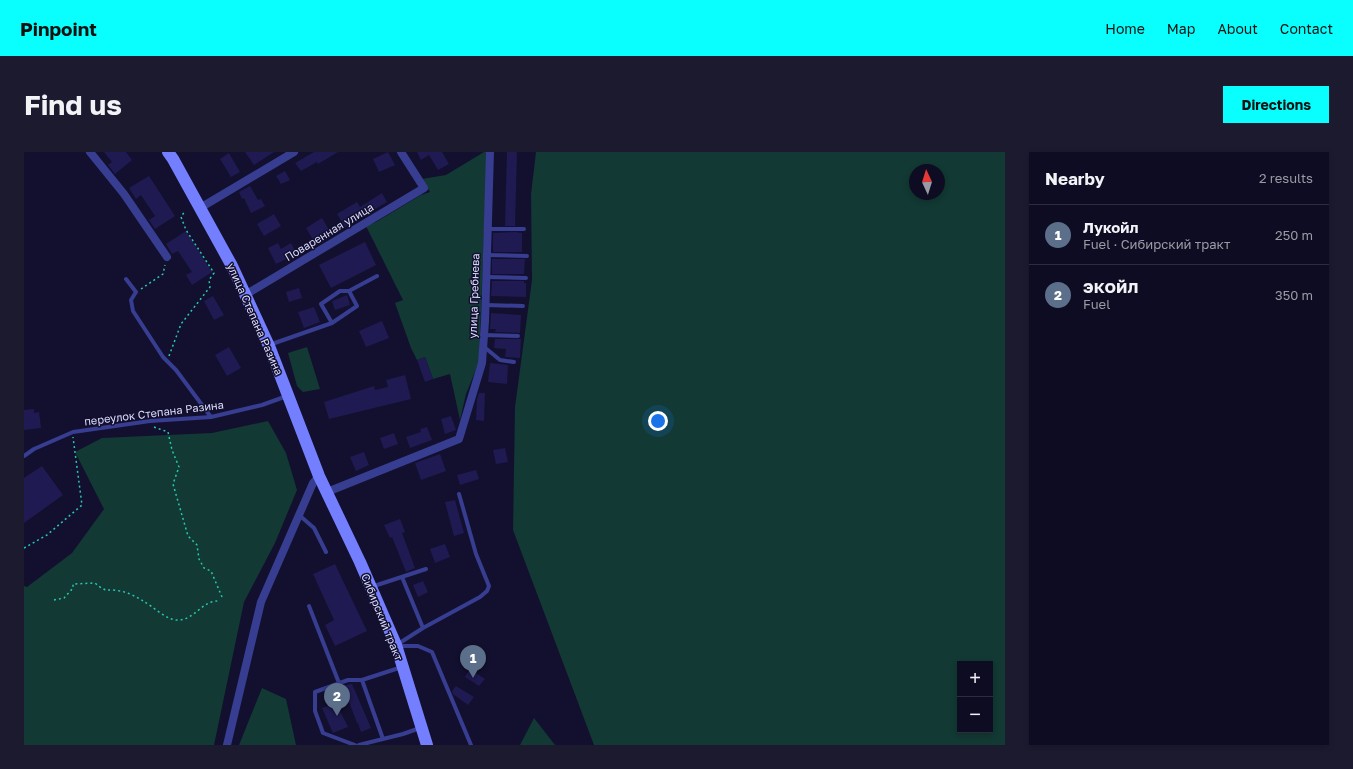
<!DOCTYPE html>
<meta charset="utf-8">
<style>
:root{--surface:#0e0c22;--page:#1c1a2f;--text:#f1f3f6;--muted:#9b9ba5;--line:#2e2c40;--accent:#09fffe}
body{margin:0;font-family:"Golos Text",sans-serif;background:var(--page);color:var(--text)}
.controls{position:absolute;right:12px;bottom:12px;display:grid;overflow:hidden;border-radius:0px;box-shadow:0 2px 6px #0003}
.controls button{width:36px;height:36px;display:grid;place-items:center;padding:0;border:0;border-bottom:1px solid var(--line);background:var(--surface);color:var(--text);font:20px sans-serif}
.compass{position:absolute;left:885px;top:12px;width:36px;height:36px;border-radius:50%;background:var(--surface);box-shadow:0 2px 6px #0003;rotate:356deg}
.you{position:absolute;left:634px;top:269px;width:14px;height:14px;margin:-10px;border:3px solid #fff;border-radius:50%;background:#1a73e8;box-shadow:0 0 0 6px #1a73e833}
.badge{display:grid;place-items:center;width:26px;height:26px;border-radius:50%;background:var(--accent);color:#fff;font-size:13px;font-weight:700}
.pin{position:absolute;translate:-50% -33px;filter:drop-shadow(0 1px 2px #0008)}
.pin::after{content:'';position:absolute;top:21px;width:14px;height:12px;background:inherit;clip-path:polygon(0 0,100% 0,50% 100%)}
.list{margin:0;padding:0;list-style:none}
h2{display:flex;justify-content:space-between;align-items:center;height:52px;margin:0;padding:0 16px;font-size:17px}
h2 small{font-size:13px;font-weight:400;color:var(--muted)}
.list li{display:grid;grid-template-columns:26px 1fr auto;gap:12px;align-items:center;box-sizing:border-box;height:60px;padding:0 16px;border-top:1px solid var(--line)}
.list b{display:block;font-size:15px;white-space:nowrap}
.list p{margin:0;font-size:13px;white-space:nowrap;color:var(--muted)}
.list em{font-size:13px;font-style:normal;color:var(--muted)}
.map{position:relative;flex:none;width:981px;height:593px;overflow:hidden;border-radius:0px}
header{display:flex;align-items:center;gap:24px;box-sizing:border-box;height:56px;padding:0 20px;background:var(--accent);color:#111}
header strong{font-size:19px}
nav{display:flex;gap:22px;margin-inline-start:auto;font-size:14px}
.intro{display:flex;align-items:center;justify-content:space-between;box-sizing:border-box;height:96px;padding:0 24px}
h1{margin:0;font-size:28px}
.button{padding:10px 18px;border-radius:0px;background:var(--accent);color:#111;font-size:14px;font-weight:700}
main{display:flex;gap:24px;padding:0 24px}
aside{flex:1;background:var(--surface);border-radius:0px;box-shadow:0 2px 6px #0003}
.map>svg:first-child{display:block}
.green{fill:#123933;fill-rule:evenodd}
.building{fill:#1f1a51}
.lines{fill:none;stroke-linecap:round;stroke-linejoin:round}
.path{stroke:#27c9ae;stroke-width:1.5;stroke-dasharray:2 3;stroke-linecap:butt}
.lane{stroke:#373d90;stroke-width:4}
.street{stroke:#373d90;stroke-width:8}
.secondary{stroke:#747fff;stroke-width:12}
.labels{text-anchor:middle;stroke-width:3;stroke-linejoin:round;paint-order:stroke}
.street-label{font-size:11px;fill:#ddf;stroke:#12102e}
</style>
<header>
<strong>Pinpoint</strong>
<nav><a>Home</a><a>Map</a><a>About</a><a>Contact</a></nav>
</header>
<div class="intro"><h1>Find us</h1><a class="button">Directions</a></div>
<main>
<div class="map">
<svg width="981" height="593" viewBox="0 0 981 593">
<rect width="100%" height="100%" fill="#12102e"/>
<path class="green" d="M460,0H463L455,210L442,242L436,268L426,222L409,227L401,205L393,208L387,196L371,151L379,148L342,74L352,70L397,43L406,40L398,27L422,23Z
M512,0H981V593H570L489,378L491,255L508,128L507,42ZM891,18H915V42H891ZM936,512H966V578H936Z
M283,195L296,237L279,240L273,234L264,201Z
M244,269L262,301L273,338L251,391L220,450L190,593H0V434L3,435L48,401L80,357L51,300L78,286L188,281Z
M238,536L262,547L272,593H215Z
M510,566L531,593H496Z"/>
<path class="building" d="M80,0H102L108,8L91,22L84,13L88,10Z
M221,0H250L230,13Z
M290,0H314L294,12L293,10L277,19L271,11Z
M364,0L371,13L355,20L349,7Z
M393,0H418L425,12L414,18L405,3L397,8Z
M483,0H493L491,74H481Z
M205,1L216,20L207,25L196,7Z
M261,19L266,28L257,32L252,24Z
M125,24L151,64L131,77L125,68L131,64L117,43L112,47L105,36Z
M226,34L234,48L237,47L241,54L227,61L220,46L218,47L215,40Z
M358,41L363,50L321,75L313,62L333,50L336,55Z
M250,62L257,74L240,84L233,72Z
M298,66L308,83L292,93L282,76Z
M162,79L188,120L168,133L162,123L168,120L154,99L148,102L142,92Z
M491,80L498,81V100H469V81Z
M341,90L352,113L307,136L295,113Z
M254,91L257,97L267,91L273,102L252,112L244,96Z
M468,107H501L500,122H468Z
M468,129H500V131H502V145L467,144Z
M275,136L278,146L265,150L262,140Z
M323,143L326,153L311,158L308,149Z
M189,144L200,163L190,168L180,149Z
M290,155L296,170L280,176L274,160Z
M467,161L497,163L496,181L471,180L472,177H466Z
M358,169L365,186L342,195L335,179Z
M471,187H497L496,206L481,205L482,197L470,196Z
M205,195L217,216L203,224L191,203Z
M401,205L409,227L401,230L393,208Z
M466,211L484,213L483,232L464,230Z
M381,223L387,247L305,267L300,250L350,234L351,238L364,235L362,228Z
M455,241H461L460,269L452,268L453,247Z
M10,257V261L15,260L17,276L0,278V258Z
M427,264L432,278L421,282L417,267Z
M403,275L408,288L386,296L382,285L397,280L396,277Z
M370,281L374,292L360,297L356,286Z
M481,296L484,310L472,312L469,298Z
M340,300L345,313L332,319L326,305Z
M416,302L422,319L397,328L391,311Z
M18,314L39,343L0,371V326Z
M452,318L455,327L436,333L433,323Z
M431,348L440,381L430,384L421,350Z
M376,367L381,380L378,381L391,416L382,420L368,385L366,386L360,373Z
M421,392L426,405L411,411L406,397Z
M311,412L343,479L311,494L301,473L310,468L289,422Z
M399,429L404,440L394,445L389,433Z
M446,517L461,527L455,534L441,525Z
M327,532H328L347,576L337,580L334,571H333L319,534Z
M432,534L450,545L444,553L429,542L428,539Z
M312,551L324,575L309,581L298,556Z"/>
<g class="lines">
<path class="path" d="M117,137L139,122L141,113
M145,204L157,172L186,135L185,128L190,121L162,78L157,65L161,59
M130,275L144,280L148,298L155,315L149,332L164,384L173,393L175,407L180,416L187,419L198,445
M0,396L23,383L58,353L49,285
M30,448L40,446L49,436V432L71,431C84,442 82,436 96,439C103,440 113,445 119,449C129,454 143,469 154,468C171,468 178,448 195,449"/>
<path class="lane" d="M464,77H500
M463,103L503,104
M463,125L502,126
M102,127L112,140L107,148L109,159L139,205L152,218L187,265
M462,153L499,154
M308,171L297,152L316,139H325
M460,183L494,184
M245,193L308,171L333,154L325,139L353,124
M459,194L476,208L490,210
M0,304L10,297L49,280L126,269L187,265L238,253L263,244
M275,363L290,376L302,400
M378,425L399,476
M347,435L402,417
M285,454L315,531
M374,492L399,476L456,445L463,439L465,434L452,402L435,342
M374,494H394L408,500L447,593
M359,587L338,528L378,515
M331,593L299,581L291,559V540L324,528H338
M335,593L379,582L396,576"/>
<path class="street" d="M66,0L100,42L143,105
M176,56L270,0
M221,143L400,36L377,0
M303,340L435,287L458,211L461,169L466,0
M203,593L237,450L289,331L295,324"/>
<path class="secondary" d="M144,0L149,7L208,114L245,194L295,324L336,410L372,493L403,593"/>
</g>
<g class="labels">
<g class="street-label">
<text transform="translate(305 80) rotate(-31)" y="4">Поваренная улица</text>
<text transform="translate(450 144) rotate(-88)" y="4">улица Гребнева</text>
<text transform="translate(231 167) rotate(66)" y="4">улица Степана Разина</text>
<text transform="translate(130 261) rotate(-7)" y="4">переулок Степана Разина</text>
<text transform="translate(358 465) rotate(68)" y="4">Сибирский тракт</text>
</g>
</g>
</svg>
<div class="controls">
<button>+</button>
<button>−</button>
</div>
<svg class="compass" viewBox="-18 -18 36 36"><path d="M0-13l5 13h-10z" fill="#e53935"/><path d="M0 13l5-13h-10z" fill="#9b9ba5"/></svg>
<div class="you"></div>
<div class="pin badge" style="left:449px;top:526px;background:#5c6f8a">1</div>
<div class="pin badge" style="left:313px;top:564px;background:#5c6f8a">2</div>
</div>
<aside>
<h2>Nearby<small>2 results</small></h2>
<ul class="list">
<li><span class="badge" style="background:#5c6f8a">1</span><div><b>Лукойл</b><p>Fuel · Сибирский тракт</p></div><em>250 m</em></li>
<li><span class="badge" style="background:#5c6f8a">2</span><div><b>ЭКОЙЛ</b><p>Fuel</p></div><em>350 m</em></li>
</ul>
</aside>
</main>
